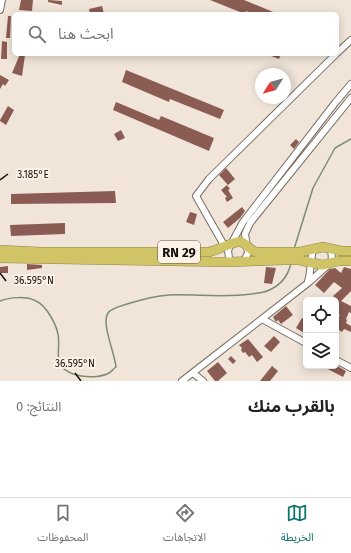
<!DOCTYPE html>
<html lang="ar">
<meta charset="utf-8">
<style>
:root{--surface:#fff;--page:#f2f2f2;--text:#222;--muted:#767676;--line:#e0e0e0;--accent:#0f766e}
body{margin:0;font-family:"Fira Sans","Noto Sans Arabic",sans-serif;background:var(--page);color:var(--text);direction:rtl}
.controls{position:absolute;right:12px;bottom:12px;display:grid;overflow:hidden;border-radius:6px;box-shadow:0 2px 10px #0003}
.controls button{width:36px;height:36px;display:grid;place-items:center;padding:0;border:0;border-bottom:1px solid var(--line);background:var(--surface);color:var(--text);font:20px sans-serif}
.compass{position:absolute;left:255px;top:68px;width:36px;height:36px;border-radius:50%;background:var(--surface);box-shadow:0 2px 10px #0003;rotate:233deg}
.list{margin:0;padding:0;list-style:none}
h2{display:flex;justify-content:space-between;align-items:center;height:52px;margin:0;padding:0 16px;font-size:17px}
h2 small{font-size:13px;font-weight:400;color:var(--muted)}
.icon{flex:none;width:22px;height:22px;fill:none;stroke:currentColor;stroke-width:2;stroke-linecap:round;stroke-linejoin:round}
.map{position:relative;flex:none;width:351px;height:381px;overflow:hidden;direction:ltr}
.search{position:absolute;background:var(--surface);box-shadow:0 2px 10px #0003;left:12px;right:12px;top:12px;height:44px;display:flex;align-items:center;gap:10px;box-sizing:border-box;padding:0 14px;border-radius:6px;color:var(--muted);font-size:15px}
.sheet{height:116px;background:var(--surface)}
nav{display:flex;justify-content:space-around;align-items:center;box-sizing:border-box;height:56px;border-top:1px solid var(--line);background:var(--surface);font-size:11px;color:var(--muted)}
nav a{display:grid;justify-items:center;gap:2px}
nav .on{color:var(--accent)}
.map>svg:first-child{display:block}
.lines{fill:none;stroke-linecap:round;stroke-linejoin:round}
.stream{stroke:#7b8d70;stroke-width:1.5}
.building{fill:#8b5c53}
.minor-casing{stroke:#776d63;stroke-width:8}
.highway-casing{stroke:#8e8446;stroke-width:10}
.minor{stroke:#fff;stroke-width:6}
.highway{stroke:#d1c466;stroke-width:9}
.ticks{fill:none;stroke:#120e0a;stroke-width:1.5}
.labels{text-anchor:middle;stroke-width:4;stroke-linejoin:round;paint-order:stroke}
.shield{fill:#fef2e6;stroke:#59524c;stroke-width:1}
.shield-label{font-size:13px;font-weight:bold;fill:#120e0a}
.ticks-label{font-size:10px;text-anchor:middle;fill:#120e0a;stroke:#fef2e6;stroke-width:4;stroke-linejoin:round;paint-order:stroke}
</style>
<div class="map">
<svg width="351" height="381" viewBox="0 0 351 381">
<rect width="100%" height="100%" fill="#f1e5d9"/>
<g class="lines">
<path class="stream" d="M294,249L313,188L335,148L351,139
M0,301C10,297 26,296 36,301C46,305 56,324 58,334C60,342 57,355 59,361C64,378 97,380 109,373C111,372 113,369 116,367C115,354 101,323 108,313C111,308 121,306 127,304C140,300 155,296 169,295C196,294 224,298 251,294C256,293 262,293 267,291C280,286 288,277 291,263"/>
</g>
<path class="building" d="M21,0H33L32,11L19,10Z
M48,0L62,1V5L48,2Z
M210,0H244L278,14H254L246,11L245,14Z
M102,6L104,14H90L89,9Z
M8,16H11L10,38H6Z
M2,41L7,42V59H1Z
M20,54L25,55L22,76L12,73Z
M266,54H281L279,59Z
M126,70L224,110L220,119L170,99L169,102L122,82Z
M0,75L9,80L5,86L3,84L0,89Z
M116,102L159,120L161,116L214,138L209,151L113,110Z
M8,106L14,110L6,125L0,121V120Z
M121,130L125,138L118,141L114,134Z
M296,139L299,142L294,149L290,145Z
M226,168L235,179L228,185L219,175Z
M227,185L230,189L228,190L233,198L227,202L225,198L227,197L221,190Z
M115,191L116,203L11,204V194Z
M242,207L245,211L240,218L228,228L223,222Z
M190,212L197,214L194,225L186,222Z
M65,223V234L11,236L10,225Z
M27,264L42,265V268L27,270Z
M8,266V273H0V267Z
M266,267L276,268L272,284L264,283Z
M344,267L351,269V291L341,301L351,306V313L349,312L346,319L347,320L346,323L351,326V332L344,329L342,332L336,328V322L340,315L336,314V299L333,296L342,288L334,282L324,293L315,285L330,269L335,268L341,273Z
M286,306L293,315L281,324L278,320L276,322L273,317Z
M302,318L306,320V334L296,328Z
M274,336L280,342L271,352L264,346Z
M248,339L263,357L257,362L252,355L249,357L245,352L243,353L241,350L242,348L239,345Z
M231,356L236,361L233,364L228,359Z
M218,362L227,373L218,381H215L207,371Z
M272,366L278,371L270,381H260Z
M322,366H337L346,371L343,377Z"/>
<g class="lines">
<g class="minor-casing">
<path id="minor" d="M0,10L2,0
M337,53L351,40
M225,247L196,196L209,179L336,54
M244,261L248,253L245,234L250,223L351,98
M233,262L229,258L228,250L243,222L335,103L351,84
M308,281C312,270 309,259 314,249
M262,319L306,343
M336,360L351,368
M193,373L203,381
M182,381L308,283L328,265L332,259L331,249"/>
</g>
<g class="highway-casing">
<path id="highway" d="M0,250L41,252H209C218,250 236,240 242,242C248,245 250,251 257,252H300L323,247L341,251H351
M0,258L229,262L285,260H299L322,265L339,261H351"/>
</g>
<use href="#minor" class="minor"/>
<use href="#highway" class="highway"/>
</g>
<path class="ticks" d="M0,180L8,174M0,273L6,281M75,373L81,381"/>
<g class="labels">
<rect class="shield" x="158" y="241" width="42" height="22" rx="3"/>
<g class="shield-label">
<text x="179" y="257">RN 29</text>
</g>
</g>
<g class="ticks-label">
<text x="33" y="178">3.185°E</text>
<text x="34" y="284">36.595°N</text>
<text x="75" y="367">36.595°N</text>
</g>
</svg>
<div class="controls">
<button><svg class="icon" aria-label="locate" viewBox="0 0 24 24"><circle cx="12" cy="12" r="6"/><path d="M12 2v4M12 18v4M2 12h4M18 12h4"/></svg></button>
<button><svg class="icon" aria-label="layers" viewBox="0 0 24 24"><path d="M12 4l9 5-9 5-9-5zM3 14l9 5 9-5"/></svg></button>
</div>
<svg class="compass" viewBox="-18 -18 36 36"><path d="M0-13l5 13h-10z" fill="#e53935"/><path d="M0 13l5-13h-10z" fill="#767676"/></svg>
<div class="search"><svg class="icon" aria-label="search" viewBox="0 0 24 24"><circle cx="10" cy="10" r="6"/><path d="M15 15l6 6"/></svg>ابحث هنا</div>
</div>
<section class="sheet">
<h2>بالقرب منك<small>النتائج: 0</small></h2>
<ul class="list">
</ul>
</section>
<nav>
<a class="on"><svg class="icon" aria-label="map" viewBox="0 0 24 24"><path d="M3 6l6-2 6 2 6-2v14l-6 2-6-2-6 2zM9 4v14M15 6v14"/></svg>الخريطة</a>
<a><svg class="icon" aria-label="directions" viewBox="0 0 24 24"><path d="M12 3l9 9-9 9-9-9zM9 14v-3h6M13 9l2 2-2 2"/></svg>الاتجاهات</a>
<a><svg class="icon" aria-label="saved" viewBox="0 0 24 24"><path d="M7 4h10v16l-5-4-5 4z"/></svg>المحفوظات</a>
</nav>
